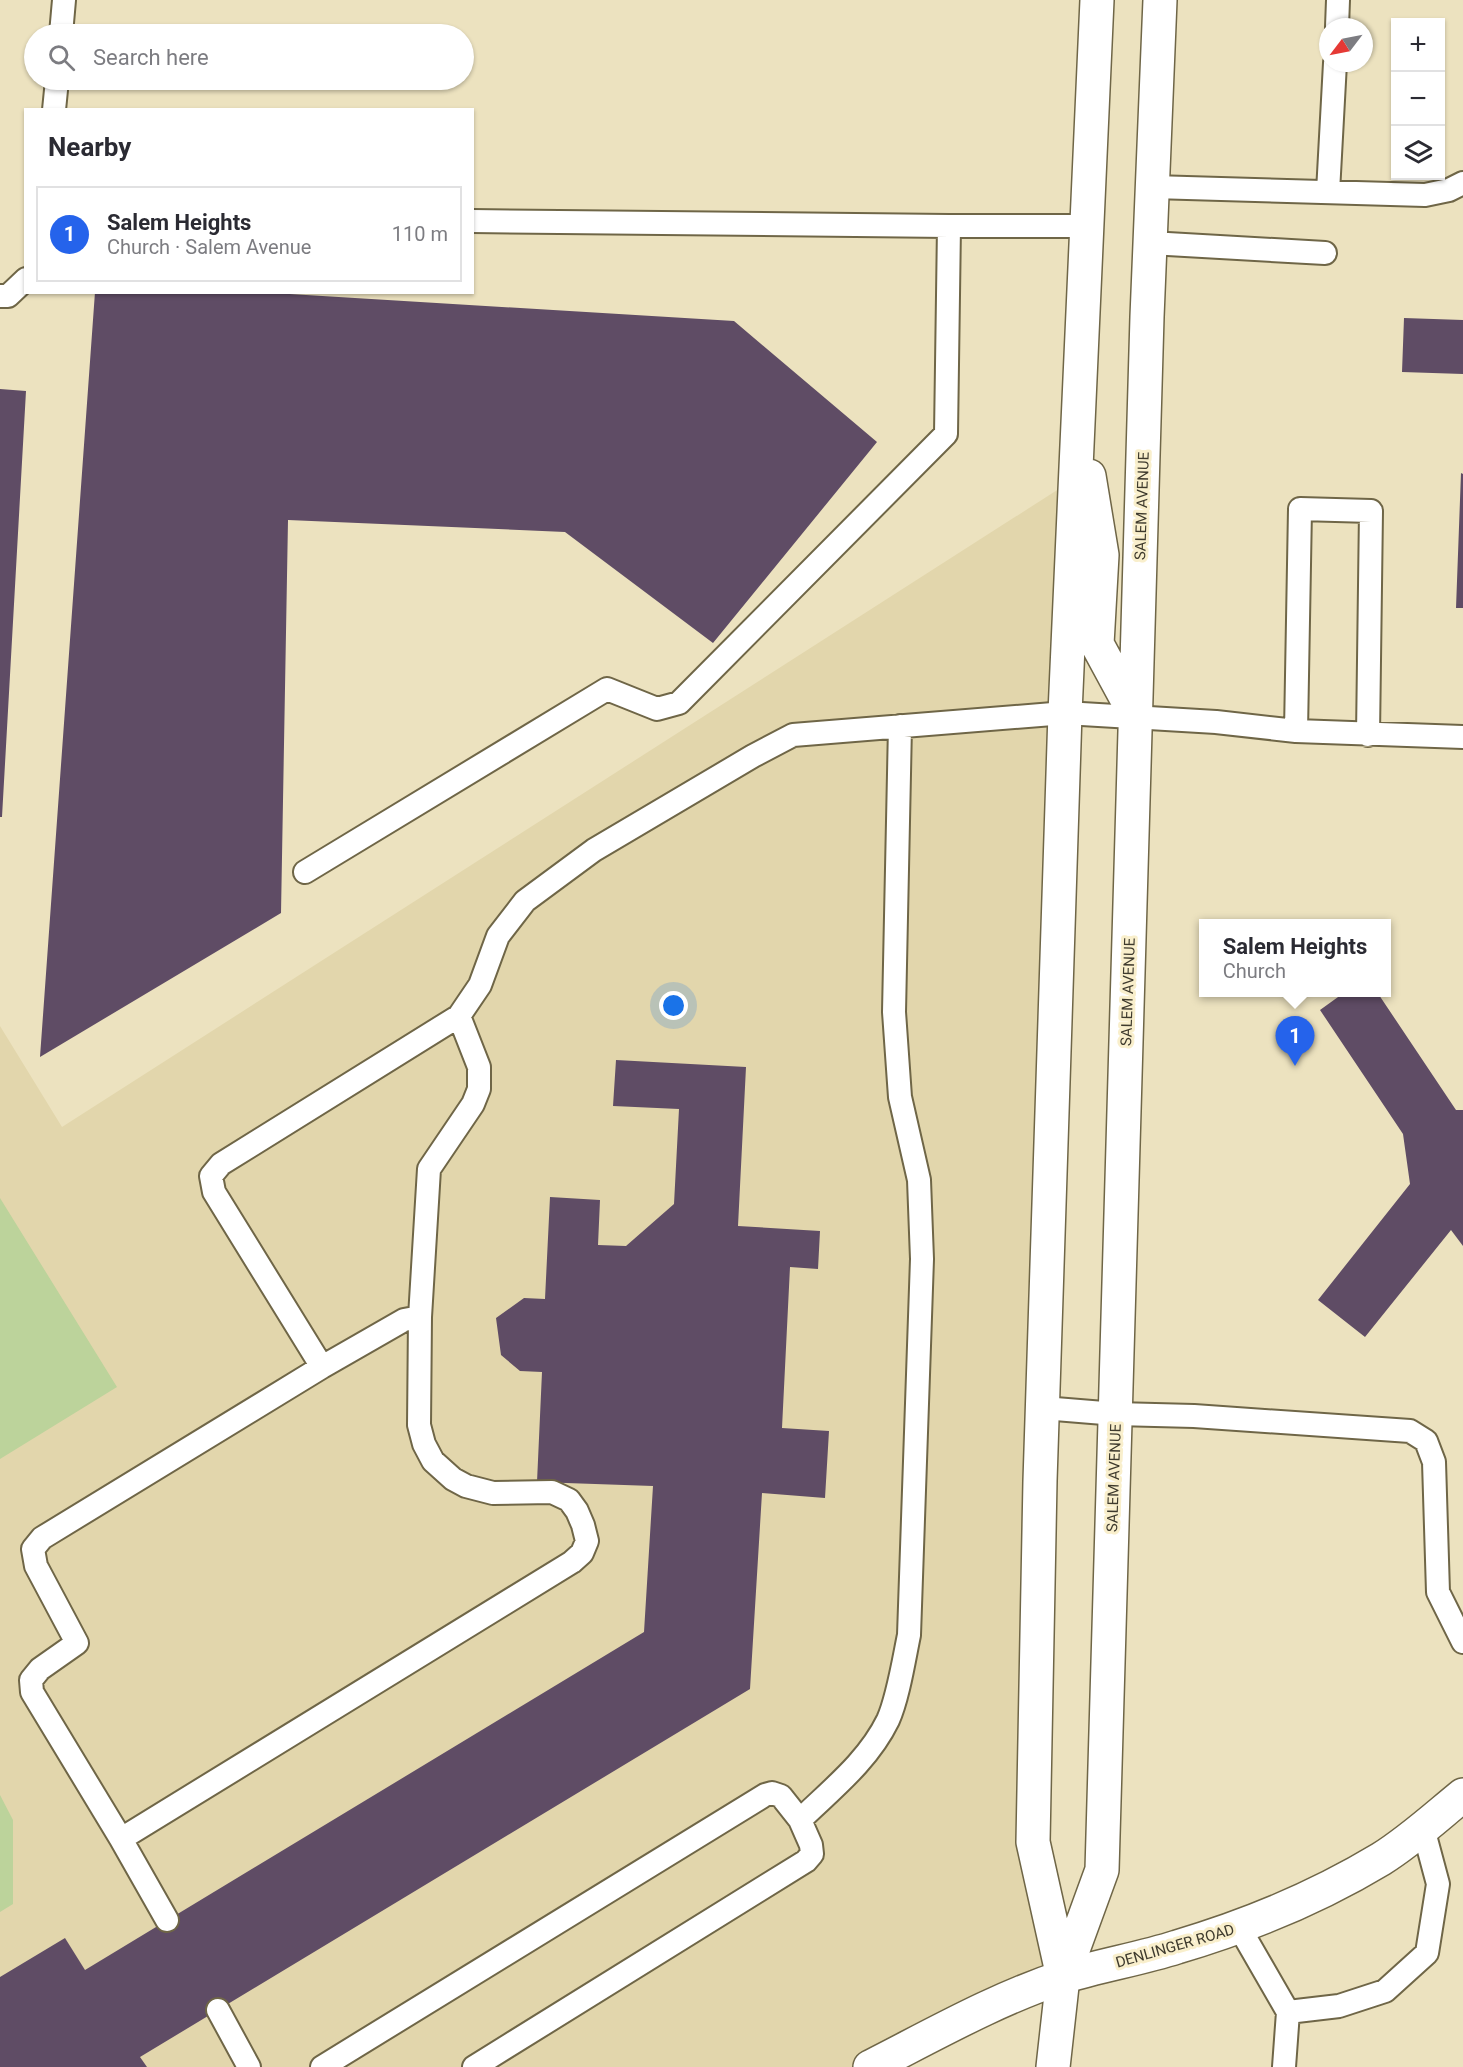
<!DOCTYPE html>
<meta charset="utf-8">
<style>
:root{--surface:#fff;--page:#f7f7f7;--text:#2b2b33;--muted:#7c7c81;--line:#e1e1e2;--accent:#2563eb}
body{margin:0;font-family:Roboto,sans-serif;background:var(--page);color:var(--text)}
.controls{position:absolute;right:18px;top:18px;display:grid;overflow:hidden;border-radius:0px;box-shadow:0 2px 4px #0004}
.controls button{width:54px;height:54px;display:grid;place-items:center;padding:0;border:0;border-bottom:2px solid var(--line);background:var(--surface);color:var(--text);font:30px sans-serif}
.compass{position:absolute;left:1319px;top:18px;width:54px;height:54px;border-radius:50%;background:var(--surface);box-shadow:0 2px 4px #0004;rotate:238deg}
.you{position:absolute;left:674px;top:1006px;width:21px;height:21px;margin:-15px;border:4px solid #fff;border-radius:50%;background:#1a73e8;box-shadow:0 0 0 9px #1a73e833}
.badge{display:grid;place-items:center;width:39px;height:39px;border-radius:50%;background:var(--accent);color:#fff;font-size:20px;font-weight:700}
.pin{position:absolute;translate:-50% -50px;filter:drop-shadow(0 2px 3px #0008)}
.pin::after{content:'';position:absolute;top:32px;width:21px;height:18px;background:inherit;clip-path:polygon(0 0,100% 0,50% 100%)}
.popup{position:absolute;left:1199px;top:919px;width:192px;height:78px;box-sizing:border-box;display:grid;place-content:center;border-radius:0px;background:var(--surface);filter:drop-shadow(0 2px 4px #0005);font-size:20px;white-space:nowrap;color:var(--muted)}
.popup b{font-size:22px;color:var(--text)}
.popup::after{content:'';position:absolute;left:50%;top:100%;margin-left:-12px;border:12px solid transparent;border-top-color:var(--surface)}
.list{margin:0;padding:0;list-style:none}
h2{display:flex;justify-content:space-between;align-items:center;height:78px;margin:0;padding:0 24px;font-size:26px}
h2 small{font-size:20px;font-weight:400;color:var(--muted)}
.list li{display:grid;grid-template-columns:39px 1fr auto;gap:18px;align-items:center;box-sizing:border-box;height:96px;margin:0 12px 12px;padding:0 12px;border:2px solid var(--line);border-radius:0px}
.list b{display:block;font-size:22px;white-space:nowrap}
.list p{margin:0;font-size:20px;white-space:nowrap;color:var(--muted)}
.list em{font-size:20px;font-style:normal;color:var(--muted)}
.icon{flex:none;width:33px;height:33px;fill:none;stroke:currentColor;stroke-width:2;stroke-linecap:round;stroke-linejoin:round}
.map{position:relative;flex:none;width:1463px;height:2067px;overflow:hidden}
.search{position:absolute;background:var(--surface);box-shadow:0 2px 4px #0004;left:24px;top:24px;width:450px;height:66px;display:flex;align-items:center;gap:15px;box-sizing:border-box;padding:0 21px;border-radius:33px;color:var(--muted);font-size:22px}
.panel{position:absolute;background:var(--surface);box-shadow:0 2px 4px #0004;left:24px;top:108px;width:450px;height:186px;border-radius:0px}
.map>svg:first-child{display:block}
.built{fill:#e2d6ac}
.green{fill:#bcd39b}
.building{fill:#5f4c65}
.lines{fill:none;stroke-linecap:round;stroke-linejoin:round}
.lane-casing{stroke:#6f6647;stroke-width:26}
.secondary-casing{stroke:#6f6647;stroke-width:36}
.primary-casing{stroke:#6f6647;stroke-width:36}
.lane{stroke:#fff;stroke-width:22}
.secondary{stroke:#fff;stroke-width:33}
.primary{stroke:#fff;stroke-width:33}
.labels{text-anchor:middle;stroke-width:6;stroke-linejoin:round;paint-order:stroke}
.street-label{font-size:15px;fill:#3e3a2d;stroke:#f9efcc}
</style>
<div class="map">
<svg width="1463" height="2067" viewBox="0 0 1463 2067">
<rect width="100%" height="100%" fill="#ece2bf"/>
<path class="built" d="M1076,478L1033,1842L1063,1977L870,2067H0V1026L62,1127Z"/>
<path class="green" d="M0,1198L117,1387L0,1459Z
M0,1795L13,1820V1904L0,1912Z"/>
<path class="building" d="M95,292H257L734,321L877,442L713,643L565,532L288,520L281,913L40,1057Z
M1404,318L1463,320V374L1402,372Z
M0,389L26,391L2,817H0Z
M1461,473L1463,474V608H1456Z
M1345,992H1377L1456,1110H1463V1246L1451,1230L1365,1337L1318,1300L1410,1184L1403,1134L1320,1010Z
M616,1060L746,1067L738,1226L820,1231L818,1269L790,1267L782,1428L829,1431L825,1498L762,1493L750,1689L140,2057L147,2067H0V1977L65,1938L85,1970L644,1632L653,1486L537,1482L542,1372L520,1371L501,1355L496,1318L524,1298L545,1299L550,1197L600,1200L598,1245L626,1246L674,1204L679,1109L613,1106Z"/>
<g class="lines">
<g class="lane-casing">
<path id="lane" d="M1337,27L1338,0
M61,34L64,0
M54,110L57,80
M1153,187L1425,195L1449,190L1463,183
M1328,192L1335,63
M472,221L949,226
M1150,243L1325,253
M0,296H8L26,279
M1296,731L1300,509L1371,511L1368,735
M305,872L607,689L657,709L679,703L946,434L949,226H1087
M322,1367L404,1320L420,1317
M1043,1408L1116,1414L1194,1416L1410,1431L1426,1441L1434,1462L1438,1592L1463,1642
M800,1820C832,1789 868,1761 888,1720C898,1698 904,1659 909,1635L922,1259L919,1180L900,1097L894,1012L900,726
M121,1839L572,1562L582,1553L587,1541L583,1525L577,1511L569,1500L552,1492L493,1493L466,1486L453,1479L433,1461L424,1444L419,1425L420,1317L429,1169L473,1104L479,1089V1067L459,1016
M167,1920L121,1839L32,1692L31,1680L40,1669L77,1643L36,1566L33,1549L42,1538L322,1367L214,1192L211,1176L221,1164L459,1016L480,985L498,936L525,901L594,850L753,756L793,735L1065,713L1216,722L1296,731L1463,737
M1239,1927L1288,2012L1284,2067
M218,2010L249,2067
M1288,2012L1339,2006L1385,1991L1427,1953L1438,1884L1423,1828
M322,2067L765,1795L772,1793L781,1796L800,1820L811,1845L812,1854L806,1861L474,2067"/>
</g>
<g class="secondary-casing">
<path id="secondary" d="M870,2067C933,2035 996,1999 1063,1977C1101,1965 1140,1959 1177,1947C1248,1926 1318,1897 1381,1859C1410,1841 1436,1817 1463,1795"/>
</g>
<g class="primary-casing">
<path id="primary" d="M1089,476L1102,555L1097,644L1136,716
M1063,1977L1033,1842L1040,1481L1065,713L1097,0
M1053,2067L1063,1977L1102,1870L1147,317L1160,0"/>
</g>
<use href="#lane" class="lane"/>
<use href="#secondary" class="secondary"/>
<use href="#primary" class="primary"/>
</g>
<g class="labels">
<g class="street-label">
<text transform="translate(1142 506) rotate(-88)" y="5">SALEM AVENUE</text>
<text transform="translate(1128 992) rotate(-88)" y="5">SALEM AVENUE</text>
<text transform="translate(1114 1478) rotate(-88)" y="5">SALEM AVENUE</text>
<text transform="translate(1175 1946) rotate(-16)" y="5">DENLINGER ROAD</text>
</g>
</g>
</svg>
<div class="controls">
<button>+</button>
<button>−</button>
<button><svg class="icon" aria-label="layers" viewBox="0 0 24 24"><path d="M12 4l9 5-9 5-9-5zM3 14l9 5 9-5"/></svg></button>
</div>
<svg class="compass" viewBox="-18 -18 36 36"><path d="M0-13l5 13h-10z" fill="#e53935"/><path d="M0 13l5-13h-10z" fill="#7c7c81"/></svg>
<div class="you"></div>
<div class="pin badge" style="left:1295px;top:1066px">1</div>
<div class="popup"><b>Salem Heights</b>Church</div>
<div class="search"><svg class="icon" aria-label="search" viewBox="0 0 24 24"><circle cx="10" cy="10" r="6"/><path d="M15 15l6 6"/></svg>Search here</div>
<section class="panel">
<h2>Nearby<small></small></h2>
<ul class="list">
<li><span class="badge">1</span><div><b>Salem Heights</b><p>Church · Salem Avenue</p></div><em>110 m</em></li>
</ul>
</section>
</div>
